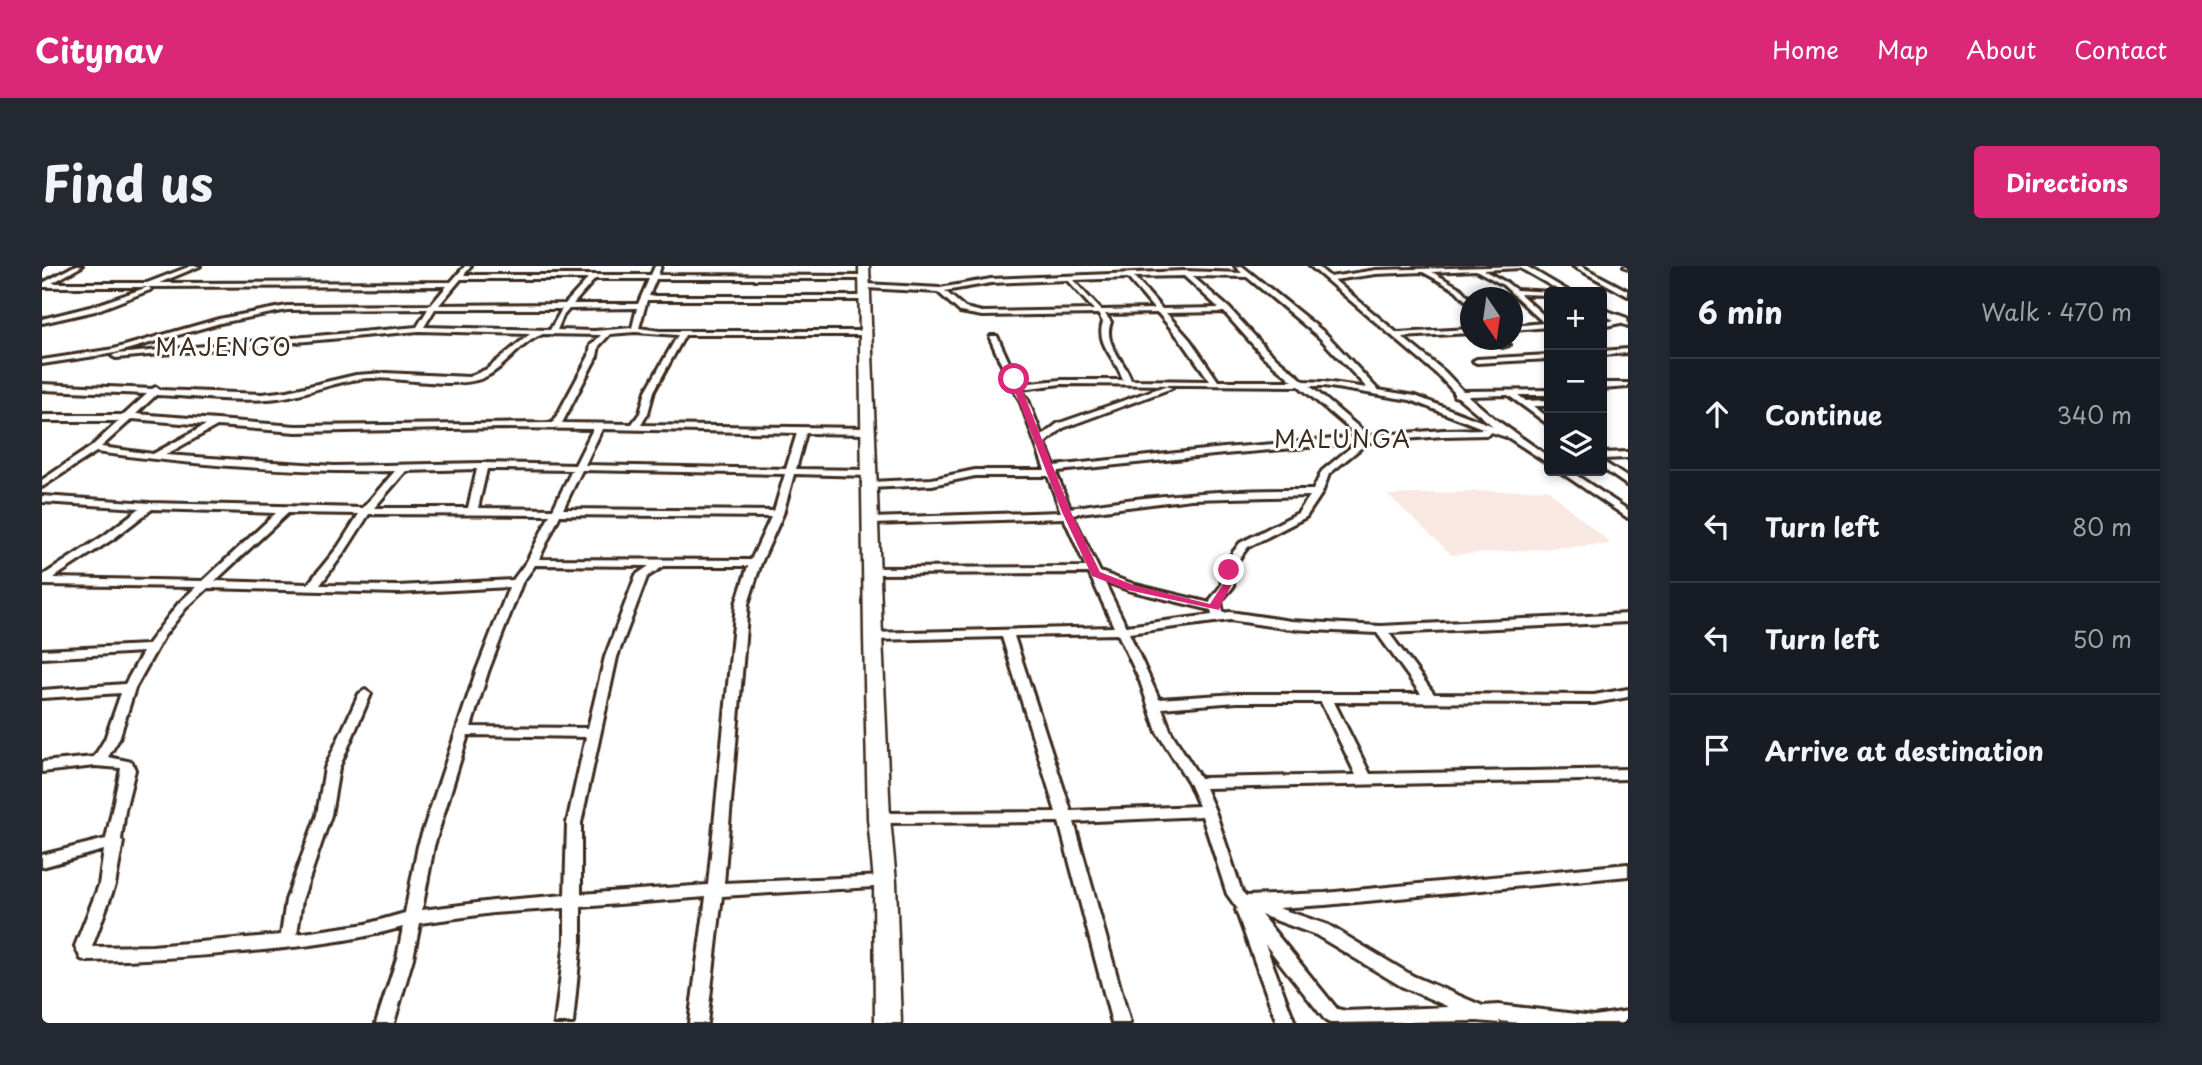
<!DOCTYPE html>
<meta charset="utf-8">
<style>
:root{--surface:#171b24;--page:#242831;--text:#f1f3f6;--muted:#9ea1a6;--line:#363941;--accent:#db2777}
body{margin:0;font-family:"Playpen Sans",sans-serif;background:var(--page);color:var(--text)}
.controls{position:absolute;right:21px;top:21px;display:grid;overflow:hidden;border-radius:7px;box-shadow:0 4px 10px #0003}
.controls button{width:63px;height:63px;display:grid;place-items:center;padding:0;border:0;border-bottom:2px solid var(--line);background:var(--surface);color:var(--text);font:35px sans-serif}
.compass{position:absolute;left:1418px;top:21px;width:63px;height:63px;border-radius:50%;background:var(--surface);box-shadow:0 4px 10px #0003;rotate:167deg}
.stop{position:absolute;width:21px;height:21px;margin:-16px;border:5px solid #db2777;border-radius:50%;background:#fff}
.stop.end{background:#db2777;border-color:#fff;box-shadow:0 2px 7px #0008}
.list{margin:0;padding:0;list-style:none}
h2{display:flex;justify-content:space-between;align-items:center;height:91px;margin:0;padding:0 28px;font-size:30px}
h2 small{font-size:23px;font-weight:400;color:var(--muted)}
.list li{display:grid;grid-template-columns:46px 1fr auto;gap:21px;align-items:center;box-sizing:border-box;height:112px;padding:0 28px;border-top:2px solid var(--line)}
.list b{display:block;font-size:26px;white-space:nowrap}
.list em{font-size:23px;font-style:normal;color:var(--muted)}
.icon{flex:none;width:38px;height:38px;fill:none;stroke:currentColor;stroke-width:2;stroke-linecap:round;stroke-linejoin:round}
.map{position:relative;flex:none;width:1586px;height:757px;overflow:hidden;border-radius:7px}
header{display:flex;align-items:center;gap:42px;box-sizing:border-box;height:98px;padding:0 35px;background:var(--accent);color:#fff}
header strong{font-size:33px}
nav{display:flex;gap:38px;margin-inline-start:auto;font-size:24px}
.intro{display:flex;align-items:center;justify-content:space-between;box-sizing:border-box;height:168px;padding:0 42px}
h1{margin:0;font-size:49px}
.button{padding:18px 32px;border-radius:7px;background:var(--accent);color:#fff;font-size:24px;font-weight:700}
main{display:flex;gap:42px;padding:0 42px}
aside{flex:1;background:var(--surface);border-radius:7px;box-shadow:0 4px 10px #0003}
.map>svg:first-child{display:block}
.built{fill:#f8e8e1}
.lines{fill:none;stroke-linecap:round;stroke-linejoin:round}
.street-casing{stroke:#3b2a1e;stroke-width:6}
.secondary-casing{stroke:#3b2a1e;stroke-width:5}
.street{fill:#fff;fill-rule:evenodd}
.secondary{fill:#fff;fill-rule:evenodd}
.route{fill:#db2777}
.labels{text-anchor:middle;stroke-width:6;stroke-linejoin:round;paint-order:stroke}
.far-quarter-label{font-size:23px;letter-spacing:2px;fill:#3b2a1e;stroke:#fff}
</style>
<header>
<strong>Citynav</strong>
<nav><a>Home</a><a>Map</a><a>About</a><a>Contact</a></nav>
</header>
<div class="intro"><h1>Find us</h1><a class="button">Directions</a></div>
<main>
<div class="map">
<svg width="1586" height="757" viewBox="0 0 1586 757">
<rect width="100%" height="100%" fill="#fff"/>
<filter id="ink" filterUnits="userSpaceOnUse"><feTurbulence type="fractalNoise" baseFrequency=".0143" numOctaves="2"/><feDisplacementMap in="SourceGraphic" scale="14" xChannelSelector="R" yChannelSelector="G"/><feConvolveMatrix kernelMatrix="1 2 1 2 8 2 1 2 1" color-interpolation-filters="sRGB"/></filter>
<g filter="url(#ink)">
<path class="built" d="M1505,223L1569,278L1410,289L1346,229Z"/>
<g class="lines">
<g class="street-casing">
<path id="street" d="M32,0H40L10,17H105L149,0H158L117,17L409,16L423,0H429L422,9H609L613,0H619L616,9L826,10L827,11L824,13H614L607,30H822L826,32L822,34H605L597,62L618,65H823L827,67L823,69H643L612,125L606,147L599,159L828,162L833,165L828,168L764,167L754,203L828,204L833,207L828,210L752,208L741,248L719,297L706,338L682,617L843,610L849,612L851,616L849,620L680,630L665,757H647L664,631L539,641V675L531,757H513L523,675V642L451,647L378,657L371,692L352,757H334L355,692L361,661C308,676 256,681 201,686C149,691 97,694 45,695L39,693L33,680L57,619L62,584L0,601V589L64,573L79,502L53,500L0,506V496L52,491L63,473L79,427L0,432V424L83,418L101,386L0,392V384L105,379L136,338L154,321L0,319V310L63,269L98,242L0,236V230L108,237L321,242L353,205C254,207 153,199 54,186L0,221V214L49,181L77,155H0V149H82L105,128L0,124V118L110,123L114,121L118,124L220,128L246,125L314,109L343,107L427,111L445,103L488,68L377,65L74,92L70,90L74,88L375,61L386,43L245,44L178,57L73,87L0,98V94L72,83L177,53L245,40L389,39L405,20L106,21L109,23L108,24L53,45L0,57V53L48,41L106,21H0L1,17ZM419,13H546L523,38L397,39ZM553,13H607L596,38H531ZM595,42L590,62L552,65L515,64L521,50L527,43ZM393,43H520L508,64L382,61ZM593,66L636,69L604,125L598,147L590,158L520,157L555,90L557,80L568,68ZM501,68L559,69L549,79L547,90L511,157L254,160L94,148L114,129C151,130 201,137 236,132C268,128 297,113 330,112C361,112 414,123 441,112C464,102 477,77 501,68ZM90,153L164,159L111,188L59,181ZM175,160L254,166L460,162L551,163L533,199L441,197L292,200L123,189ZM560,163L755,167L744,203L543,199ZM435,203L426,242H332L364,205ZM445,203H453L530,204L511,243L436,242ZM540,204L743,208L732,245L521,243ZM110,243L234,247L161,315L11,312L71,273ZM246,247L317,248L296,281L266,318L173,315ZM327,248L508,249L485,295L471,314L356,320L278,319L304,284ZM518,249L729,251L709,294L497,293ZM493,299L607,300L594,309L563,391L546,462L429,461L446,406L480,317ZM622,300H706L694,338L666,619L539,628V557L575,391L605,311ZM467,321L434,406L376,580L363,647L324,658L255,668L260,634L289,549L297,502L329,428L323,424L317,428L283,502L275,549L244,634L239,669L110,680L50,681L73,619L81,576L79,574L83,544L93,504L90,496L66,491L77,473L93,422L122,370L144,342L166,322L356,327ZM426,469L544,471L525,557L523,629L451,635L380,644L392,580Z
M1193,0H1200L1284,68L1336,124L1373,130L1451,160L1416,131L1412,130V126L1397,110L1268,0H1275L1288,11L1334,4L1484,0L1528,26H1520L1478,2L1441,4L1465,17L1474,24L1510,26H1507V29L1478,28L1507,54V61L1470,64V60L1502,57L1461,19L1434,4L1390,6L1418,22L1427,32L1423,34L1414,24L1381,6L1334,8L1292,14L1355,67L1428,63V67L1360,71L1403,106L1421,125L1507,124V129H1476L1484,135L1507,134V140H1491L1507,152V159L1466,129L1426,130L1453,153L1507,191V198L1467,172L1449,166L1445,169L1401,170L1326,176L1287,208L1280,227L1264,251L1206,281L1193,298L1191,321L1179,335L1181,347L1188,346L1249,355L1339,360L1586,348V356L1347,367L1392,428L1552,429L1586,423V431L1552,437L1292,436L1328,508L1586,503V513L1163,522L1173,545L1200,626L1204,630L1283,627L1586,598V610L1283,639L1236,642L1286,659L1371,710L1441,740L1456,739L1552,750L1586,745V757H1478L1457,755L1458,757L1435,755L1288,757L1284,755L1223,678L1253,757H1235L1194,644L1195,642L1185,628L1160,550L1032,556L1088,757H1070L1017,556L837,557L832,556L830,552L832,548L837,547L1014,546L960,371L831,374L825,370L827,367L1072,361L1047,307L830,308L824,305L830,302L1044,301L1022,252L829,258L824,255L829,252L1019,246L1006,210H933L890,219L828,222L823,219L828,216L890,213L933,204H1003L978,134L969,120L948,72L949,70H955L977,118L1019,114H1081C1075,93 1053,78 1061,56L1056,48L940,50L918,46L896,26L824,22L821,20L824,18L898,22L949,13L1142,5L1200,7ZM1142,10L1177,42L1120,43L1092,11ZM1150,10L1205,11L1278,72L1325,122L1282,116L1262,115L1227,86L1187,42ZM1086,12L1112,43L1059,44L1031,14ZM1025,14L1052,44L940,46L923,42L903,25L949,17ZM1182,46L1221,90L1251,115H1176L1148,74L1124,47ZM1116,47L1142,78L1168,115L1089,114C1083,94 1060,78 1069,56L1063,48ZM1019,118L1257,120L1317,171L1182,182L1012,200L1003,177L1021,162L1130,122L1123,120L1015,158L1000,170L986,134L979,123ZM1268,120H1282L1368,134L1443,163L1401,164L1327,170ZM1314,177L1280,205L1271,224C1189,223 1109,229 1028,242L1015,209L1016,205L1182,188ZM1268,230L1256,247L1198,277L1182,298L1179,320L1169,333L1168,337L1094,319L1058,306L1030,248L1149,233ZM1062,315L1086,324L1169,344L1170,349L1084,360ZM1188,354L1249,363L1335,367L1379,428H1195L1117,433L1087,367ZM1076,368L1098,415L1115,466L1147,517L1157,540L1029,545L972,370ZM1195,436H1279L1314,509L1158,512L1129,466L1120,442ZM1219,649L1274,669L1359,720L1407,741L1304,745L1295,743Z
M1531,0H1539L1586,25V30Z
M1582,0H1586V2L1583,1Z
M1560,43L1585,52L1586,60L1578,57L1560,61V57L1572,54L1560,48Z
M1448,74H1457L1467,79L1460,81Z
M1586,83V87L1560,89V85Z
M1507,89V93L1435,97L1431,95L1435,93Z
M1560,117H1586V121L1560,123Z
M1586,186V192L1560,193V187Z
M1560,195L1586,212V220L1560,202Z
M1517,205H1528L1586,244V252Z"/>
</g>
<g class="secondary-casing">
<path id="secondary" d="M817,0H827L840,370L848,552L854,616L859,757H833L832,616L826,552L822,370Z"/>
</g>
<use href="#street" class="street"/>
<use href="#secondary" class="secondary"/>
</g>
</g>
<path class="route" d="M972,110L976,113L1029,246L1058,306L1094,320L1168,338L1181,318L1182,304L1191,301C1195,318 1182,329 1177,344L1086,324L1050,310L1020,246L968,113Z"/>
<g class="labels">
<g class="far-quarter-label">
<text x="182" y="90">MAJENGO</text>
<text x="1301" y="182">MALUNGA</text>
</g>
</g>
</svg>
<div class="controls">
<button>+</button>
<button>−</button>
<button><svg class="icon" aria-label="layers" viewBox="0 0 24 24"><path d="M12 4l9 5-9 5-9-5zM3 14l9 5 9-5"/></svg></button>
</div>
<svg class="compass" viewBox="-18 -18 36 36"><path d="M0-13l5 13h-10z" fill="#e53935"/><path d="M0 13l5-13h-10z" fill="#9ea1a6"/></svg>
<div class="stop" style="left:972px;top:113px"></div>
<div class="stop end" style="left:1187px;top:304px"></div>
</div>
<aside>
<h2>6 min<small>Walk · 470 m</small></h2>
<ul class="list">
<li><svg class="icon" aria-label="ahead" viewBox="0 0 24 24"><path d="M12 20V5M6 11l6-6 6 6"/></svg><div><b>Continue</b></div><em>340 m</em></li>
<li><svg class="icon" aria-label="left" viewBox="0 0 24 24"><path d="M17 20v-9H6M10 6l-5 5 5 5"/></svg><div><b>Turn left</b></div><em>80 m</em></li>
<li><svg class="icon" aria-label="left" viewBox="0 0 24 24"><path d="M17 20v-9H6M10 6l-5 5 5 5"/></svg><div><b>Turn left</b></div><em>50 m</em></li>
<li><svg class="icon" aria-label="arrive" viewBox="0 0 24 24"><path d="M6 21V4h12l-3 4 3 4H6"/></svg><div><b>Arrive at destination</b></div></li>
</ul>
</aside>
</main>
